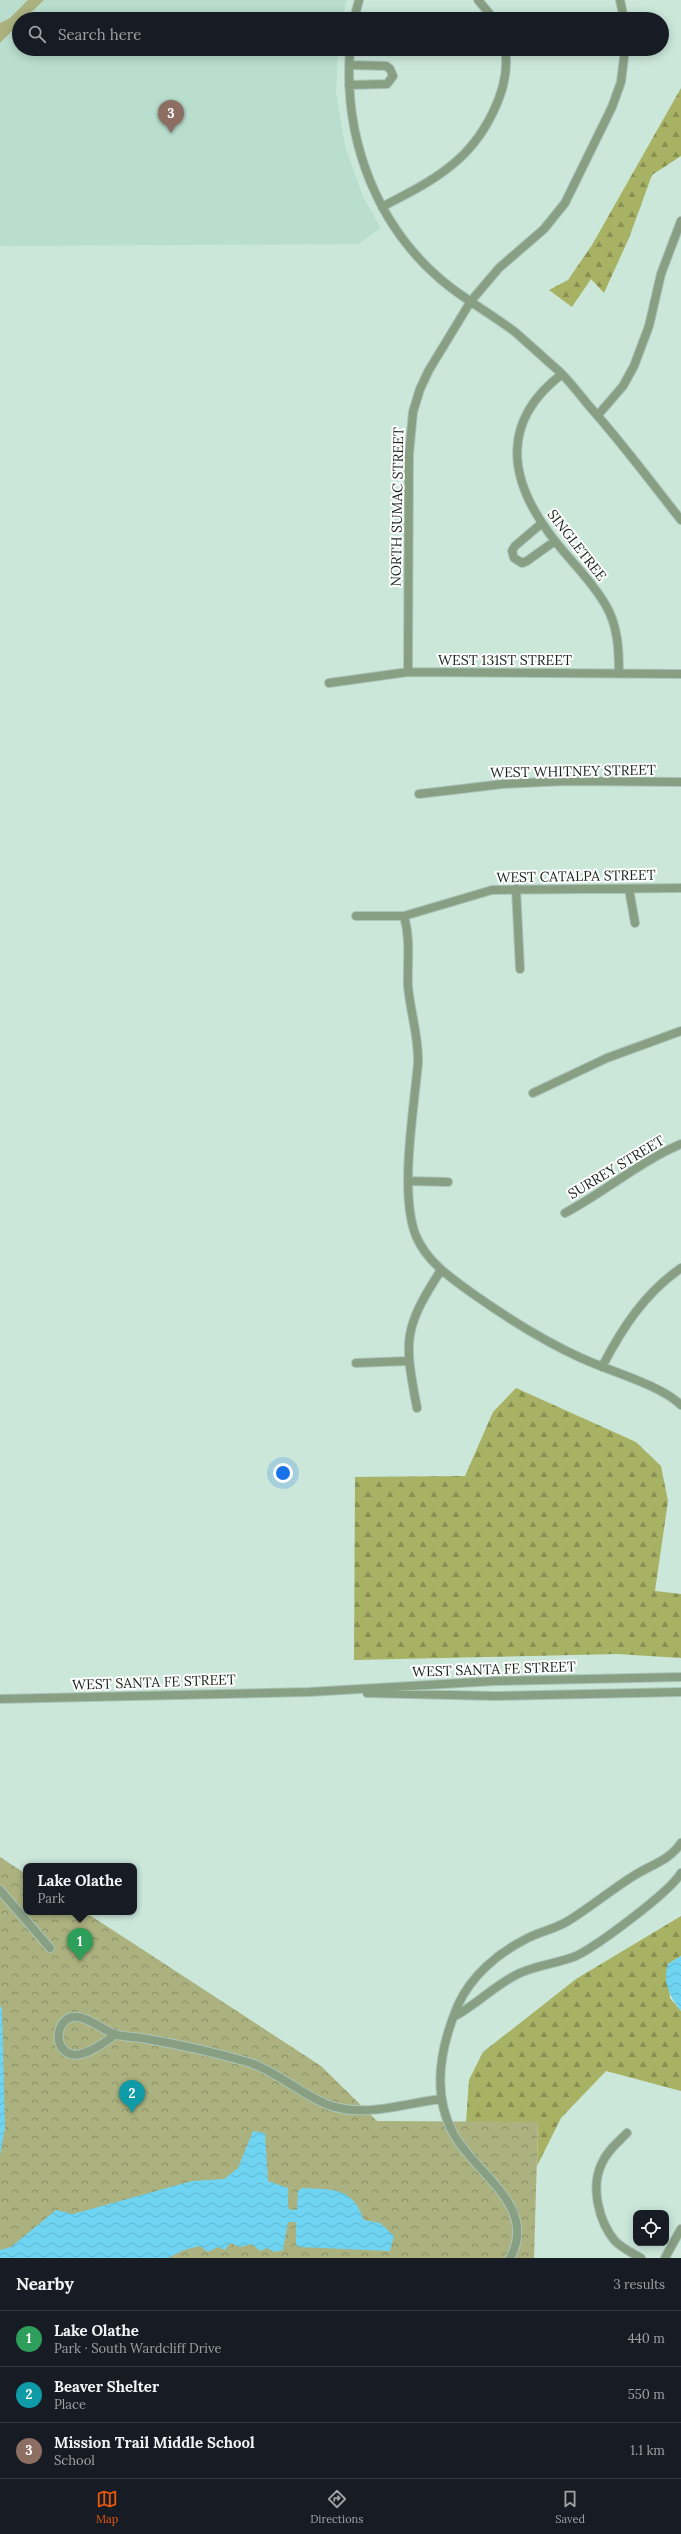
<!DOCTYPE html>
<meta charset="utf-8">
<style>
:root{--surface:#171b24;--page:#20242c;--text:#f1f3f6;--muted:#9ea1a6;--line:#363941;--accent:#ea580c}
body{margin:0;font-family:Lora,serif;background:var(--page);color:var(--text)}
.controls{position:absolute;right:12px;bottom:12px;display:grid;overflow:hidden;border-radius:8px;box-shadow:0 2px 10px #0003}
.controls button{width:36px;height:36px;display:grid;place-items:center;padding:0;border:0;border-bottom:1px solid var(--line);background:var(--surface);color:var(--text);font:20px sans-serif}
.you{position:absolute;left:283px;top:1473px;width:14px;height:14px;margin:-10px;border:3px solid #fff;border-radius:50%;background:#1a73e8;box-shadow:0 0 0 6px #1a73e833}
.badge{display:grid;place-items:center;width:26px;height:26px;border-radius:50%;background:var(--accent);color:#fff;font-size:13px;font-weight:700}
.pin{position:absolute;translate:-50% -33px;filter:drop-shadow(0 1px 2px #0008)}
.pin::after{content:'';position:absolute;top:21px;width:14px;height:12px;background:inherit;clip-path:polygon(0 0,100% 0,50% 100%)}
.popup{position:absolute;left:23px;top:1863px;width:114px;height:52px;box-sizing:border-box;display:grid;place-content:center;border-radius:8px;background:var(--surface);filter:drop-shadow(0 1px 3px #0005);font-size:13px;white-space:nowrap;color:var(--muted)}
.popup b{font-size:15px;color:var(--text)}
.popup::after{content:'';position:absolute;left:50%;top:100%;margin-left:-8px;border:8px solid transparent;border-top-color:var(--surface)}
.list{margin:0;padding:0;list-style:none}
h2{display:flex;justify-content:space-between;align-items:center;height:52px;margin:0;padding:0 16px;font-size:17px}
h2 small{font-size:13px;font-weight:400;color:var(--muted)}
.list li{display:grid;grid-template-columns:26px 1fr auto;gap:12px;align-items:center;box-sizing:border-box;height:56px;padding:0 16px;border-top:1px solid var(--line)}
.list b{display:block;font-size:15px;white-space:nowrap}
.list p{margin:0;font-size:13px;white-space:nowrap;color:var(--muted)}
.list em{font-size:13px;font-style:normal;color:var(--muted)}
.icon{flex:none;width:22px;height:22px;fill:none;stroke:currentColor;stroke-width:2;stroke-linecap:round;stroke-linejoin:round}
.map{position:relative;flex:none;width:681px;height:2258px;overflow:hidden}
.search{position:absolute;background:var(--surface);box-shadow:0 2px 10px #0003;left:12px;right:12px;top:12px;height:44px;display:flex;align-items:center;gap:10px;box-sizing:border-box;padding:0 14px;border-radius:22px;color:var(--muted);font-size:15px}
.sheet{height:220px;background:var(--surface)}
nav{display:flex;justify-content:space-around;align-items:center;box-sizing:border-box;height:56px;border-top:1px solid var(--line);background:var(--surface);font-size:11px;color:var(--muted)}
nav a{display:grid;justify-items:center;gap:2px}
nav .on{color:var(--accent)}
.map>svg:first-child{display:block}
.built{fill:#b9dece}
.forest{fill:url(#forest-firs)}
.park{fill:url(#park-crowns)}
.pitch{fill:#abb27f}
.water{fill:url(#water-waves)}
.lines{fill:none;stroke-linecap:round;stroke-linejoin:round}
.minor-casing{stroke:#aac4b8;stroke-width:10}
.minor{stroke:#889f84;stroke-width:8}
.labels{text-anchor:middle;stroke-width:4;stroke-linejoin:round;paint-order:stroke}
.street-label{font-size:14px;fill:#18231e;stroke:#fff}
</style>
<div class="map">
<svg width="681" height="2258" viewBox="0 0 681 2258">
<defs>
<pattern id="forest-firs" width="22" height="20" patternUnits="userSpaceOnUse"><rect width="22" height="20" fill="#a8b264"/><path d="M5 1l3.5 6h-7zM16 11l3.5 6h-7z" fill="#889052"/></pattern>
<pattern id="park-crowns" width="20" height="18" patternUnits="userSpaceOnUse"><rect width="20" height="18" fill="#abb27f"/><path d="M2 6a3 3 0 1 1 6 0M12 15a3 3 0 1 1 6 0" fill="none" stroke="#8a9067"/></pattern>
<pattern id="water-waves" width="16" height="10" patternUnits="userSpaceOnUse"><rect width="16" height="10" fill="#6fd4f1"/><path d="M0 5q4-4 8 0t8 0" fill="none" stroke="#5fb6ce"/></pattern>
</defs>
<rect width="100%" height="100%" fill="#cae7da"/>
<path class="built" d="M0,0H347L342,19H19V49H338L336,92L345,147L364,199L381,228L358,244L0,246Z"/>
<path class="forest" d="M681,88V156L652,175L629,238L604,293L591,279L572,307L549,290L568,280L592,245Z
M516,1388L636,1442L661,1466L668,1501L655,1591L681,1594V1658L617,1654L354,1660L355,1477L465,1476L493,1412Z
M681,1916V1956L668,1964L670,1998L681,2011V2091L606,2071L561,2118L537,2166L538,2122H466L469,2080L483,2052L576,1979Z"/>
<path class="park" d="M0,1857L26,1874V1912H85L321,2066L377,2121L538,2122L534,2258H0Z"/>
<path class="pitch" d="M28,0H44L24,19H19V24L0,43V23L10,18Z"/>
<path class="water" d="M681,1956V2011C670,1997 662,1982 668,1964Z
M0,2005L2,2009L5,2128L0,2155Z
M253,2131L265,2133L268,2181L288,2188V2209L297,2210L298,2191L302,2188C333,2190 352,2186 364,2220L380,2223L394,2236L390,2251L299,2247L296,2244V2222H288L283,2250L275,2252L267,2248L260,2251L252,2244L240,2247L230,2243L225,2250L218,2247L208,2252L200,2246L184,2250L168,2258H0V2250L11,2247L56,2210L73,2214L192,2181L224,2179L238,2168Z"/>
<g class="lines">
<g class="minor-casing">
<path id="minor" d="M478,0L494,19
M620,0L624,19
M354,19L359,0
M350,49C343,140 377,230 450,287C471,303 494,316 515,332C530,345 545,359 560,372C571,383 580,395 590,407C622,443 651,482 681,520
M349,85L387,84L393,76L390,69L386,66L349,65
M382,207C406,194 432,182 453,164C483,140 512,89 505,49
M562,374C502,420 507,476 549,533C566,557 590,578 605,604C618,625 619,650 619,674
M598,415L623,386L634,366L649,326L661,274L681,221
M542,523L515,546L512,551L514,558L522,563L527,561L555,541
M408,672L409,454L413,412L420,389L429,370L471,301L499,268L544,229L565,203L612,107L621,82L625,49
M329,683L408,672L681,674
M419,794L503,784L566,781L681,782
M516,889L520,969
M629,889L635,923
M356,916H404L492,890L681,888
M404,916C411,940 407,962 408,986C410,1011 419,1037 418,1063C414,1109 399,1194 416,1236C426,1260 448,1276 469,1291C504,1316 540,1339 579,1357C608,1371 659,1384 681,1405
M533,1093L607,1058L681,1031
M409,1181L448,1182
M565,1213C605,1192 639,1162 681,1144
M356,1363L408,1361
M602,1367C622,1328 645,1293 681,1268
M417,1408C404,1340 403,1329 441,1270
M367,1693L494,1696L681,1692
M0,1699L309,1692L495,1681L681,1677
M0,1890L50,1948
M455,2016C477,2004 494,1986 516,1975C534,1965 557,1964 576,1956C597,1946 670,1892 681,1873
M116,2034C104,2043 78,2063 65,2051C52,2040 60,2014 78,2017C92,2019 104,2031 117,2035C126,2037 137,2037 147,2039C182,2045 217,2053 251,2063C278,2073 300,2093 326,2104C364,2119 404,2103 442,2099
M627,2133C618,2142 607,2151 602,2163C590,2187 599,2222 615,2241C622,2248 632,2253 641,2258
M510,2258C539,2206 474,2173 453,2133C431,2092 441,2045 458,2005C471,1976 498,1953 526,1939C539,1932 555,1929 568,1921C591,1907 612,1889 635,1875C651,1865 670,1860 681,1843
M665,2258L681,2229"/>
</g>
<use href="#minor" class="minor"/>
</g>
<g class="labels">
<g class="street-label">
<text transform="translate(397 507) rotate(-89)" y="5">NORTH SUMAC STREET</text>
<text transform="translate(577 545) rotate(52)" y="5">SINGLETREE</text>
<text x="505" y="665">WEST 131ST STREET</text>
<text transform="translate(573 771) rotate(-1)" y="5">WEST WHITNEY STREET</text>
<text transform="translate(576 876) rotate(-1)" y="5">WEST CATALPA STREET</text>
<text transform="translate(616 1167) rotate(-31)" y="5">SURREY STREET</text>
<text transform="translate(494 1669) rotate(-2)" y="5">WEST SANTA FE STREET</text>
<text transform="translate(154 1682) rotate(-2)" y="5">WEST SANTA FE STREET</text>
</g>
</g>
</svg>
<div class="controls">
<button><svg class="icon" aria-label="locate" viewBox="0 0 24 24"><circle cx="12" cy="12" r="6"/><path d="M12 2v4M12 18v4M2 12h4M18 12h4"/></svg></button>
</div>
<div class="you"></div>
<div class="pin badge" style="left:80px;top:1961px;background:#2e9e5b">1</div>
<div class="popup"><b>Lake Olathe</b>Park</div>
<div class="pin badge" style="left:132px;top:2113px;background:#0f9aa8">2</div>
<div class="pin badge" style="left:171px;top:133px;background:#8d6e63">3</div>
<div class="search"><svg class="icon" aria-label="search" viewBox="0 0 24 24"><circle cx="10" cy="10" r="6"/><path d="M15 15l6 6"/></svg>Search here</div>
</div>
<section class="sheet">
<h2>Nearby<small>3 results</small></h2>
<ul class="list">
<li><span class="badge" style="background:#2e9e5b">1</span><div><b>Lake Olathe</b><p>Park · South Wardcliff Drive</p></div><em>440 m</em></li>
<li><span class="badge" style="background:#0f9aa8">2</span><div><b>Beaver Shelter</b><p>Place</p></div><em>550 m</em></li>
<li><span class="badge" style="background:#8d6e63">3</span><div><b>Mission Trail Middle School</b><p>School</p></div><em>1.1 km</em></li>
</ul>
</section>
<nav>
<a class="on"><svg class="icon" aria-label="map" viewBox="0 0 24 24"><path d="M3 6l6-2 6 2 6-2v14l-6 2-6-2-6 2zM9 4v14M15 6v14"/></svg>Map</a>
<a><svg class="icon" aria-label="directions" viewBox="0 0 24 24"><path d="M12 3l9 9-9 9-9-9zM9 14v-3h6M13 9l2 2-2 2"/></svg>Directions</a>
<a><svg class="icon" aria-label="saved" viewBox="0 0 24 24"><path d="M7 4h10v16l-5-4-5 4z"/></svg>Saved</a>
</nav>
